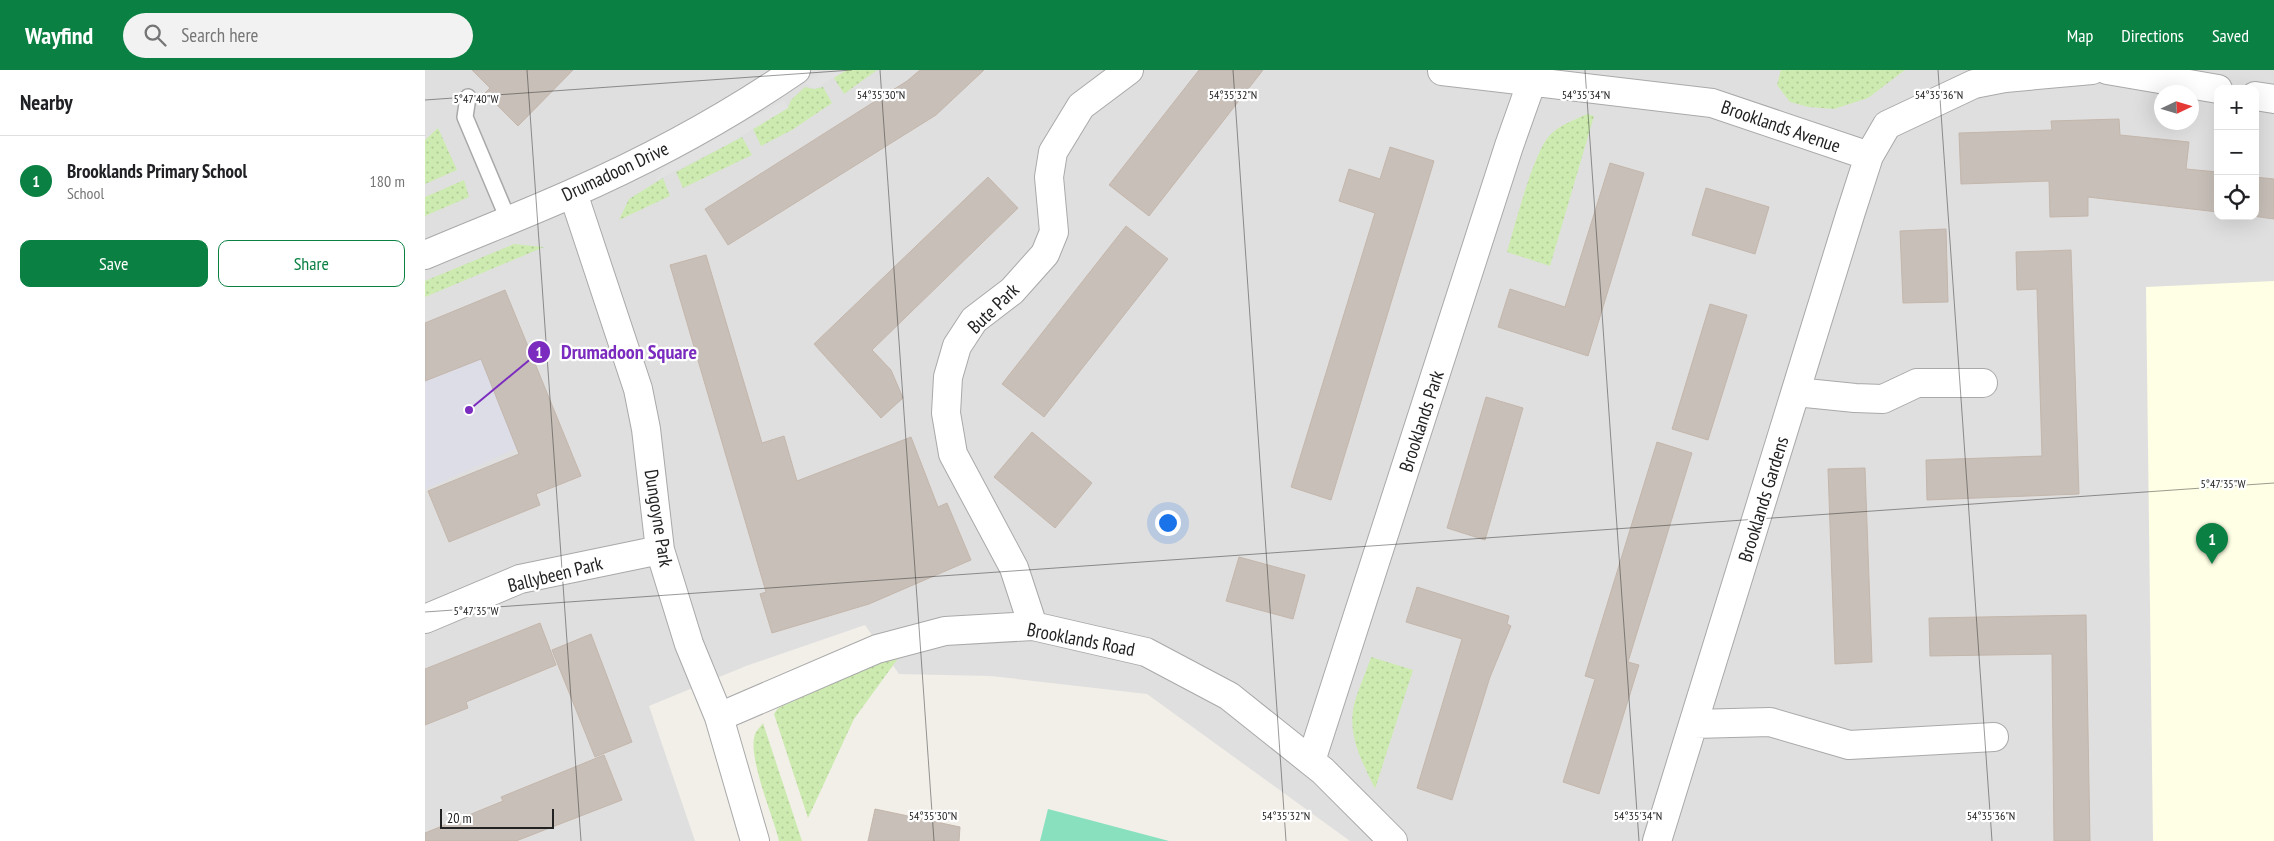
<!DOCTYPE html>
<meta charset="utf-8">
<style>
:root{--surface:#fff;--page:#f2f2f2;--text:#202124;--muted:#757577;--line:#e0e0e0;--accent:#0b8043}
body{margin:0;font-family:"PT Sans Narrow",sans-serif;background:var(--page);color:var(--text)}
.controls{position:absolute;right:15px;top:15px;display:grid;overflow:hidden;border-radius:10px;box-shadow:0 5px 20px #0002}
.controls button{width:45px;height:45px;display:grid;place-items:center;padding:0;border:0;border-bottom:1px solid var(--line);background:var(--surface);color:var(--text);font:25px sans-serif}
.compass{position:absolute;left:1729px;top:15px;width:45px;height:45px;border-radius:50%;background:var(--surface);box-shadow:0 5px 20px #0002;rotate:86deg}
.scale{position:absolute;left:15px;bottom:12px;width:114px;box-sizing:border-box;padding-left:5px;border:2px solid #222;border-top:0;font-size:14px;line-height:18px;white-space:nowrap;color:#222;-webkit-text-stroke:4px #fff;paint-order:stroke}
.you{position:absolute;left:742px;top:452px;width:18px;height:18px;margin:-12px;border:4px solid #fff;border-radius:50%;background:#1a73e8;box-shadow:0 0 0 8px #1a73e833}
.badge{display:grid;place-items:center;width:32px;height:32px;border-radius:50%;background:var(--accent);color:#fff;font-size:16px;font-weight:700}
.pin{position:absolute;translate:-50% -41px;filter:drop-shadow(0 1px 2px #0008)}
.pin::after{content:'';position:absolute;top:26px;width:18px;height:15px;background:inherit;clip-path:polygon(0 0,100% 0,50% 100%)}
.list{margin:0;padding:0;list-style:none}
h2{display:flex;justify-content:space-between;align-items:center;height:65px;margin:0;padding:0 20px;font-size:21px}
h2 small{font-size:16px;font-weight:400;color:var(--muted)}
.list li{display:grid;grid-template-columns:32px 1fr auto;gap:15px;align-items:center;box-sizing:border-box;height:90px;padding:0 20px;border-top:1px solid var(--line)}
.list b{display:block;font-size:19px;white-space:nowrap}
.list p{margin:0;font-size:16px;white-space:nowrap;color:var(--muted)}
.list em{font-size:16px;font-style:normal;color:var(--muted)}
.actions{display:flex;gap:10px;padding:15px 20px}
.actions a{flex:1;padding:11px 0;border:1px solid var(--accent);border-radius:10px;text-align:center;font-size:18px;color:var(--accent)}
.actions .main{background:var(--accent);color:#fff}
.icon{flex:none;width:28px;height:28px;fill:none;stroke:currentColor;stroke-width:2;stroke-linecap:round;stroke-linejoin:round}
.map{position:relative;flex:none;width:1849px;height:771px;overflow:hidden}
header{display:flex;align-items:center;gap:30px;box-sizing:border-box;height:70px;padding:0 25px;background:var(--accent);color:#fff}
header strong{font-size:24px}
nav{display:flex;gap:28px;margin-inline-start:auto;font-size:18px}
.search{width:350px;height:45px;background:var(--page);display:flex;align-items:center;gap:12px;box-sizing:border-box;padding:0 18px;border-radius:28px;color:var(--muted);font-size:19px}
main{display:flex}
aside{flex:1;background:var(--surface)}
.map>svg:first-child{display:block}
.residential{fill:#e0dfdf;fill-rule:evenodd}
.education{fill:#ffffe5}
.grass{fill:url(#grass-dots)}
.pitch{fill:#88e0be}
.parking{fill:#e2e2e2}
.plaza{fill:#dddde8}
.building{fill:#c7bfb8;stroke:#c4b6ab}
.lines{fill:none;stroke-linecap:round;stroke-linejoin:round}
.lane-casing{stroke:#a9a9a9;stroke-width:18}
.street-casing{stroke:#a9a9a9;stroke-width:30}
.lane{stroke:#fff;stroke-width:15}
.street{stroke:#fff;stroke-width:28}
.ticks{fill:none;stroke:#222;stroke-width:1;stroke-opacity:0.45}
.labels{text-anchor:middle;stroke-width:4.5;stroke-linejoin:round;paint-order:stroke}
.street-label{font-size:19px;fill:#222;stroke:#fff}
.ticks-label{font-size:12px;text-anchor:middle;fill:#222;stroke:#fff;stroke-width:4.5;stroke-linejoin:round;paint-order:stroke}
.leader{fill:none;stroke:#7b2cbf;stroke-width:2}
.callout-dot{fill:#7b2cbf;stroke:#fff;stroke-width:2}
.mark-label{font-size:15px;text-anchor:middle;font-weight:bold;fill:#fff}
.callout-label{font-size:20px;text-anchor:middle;font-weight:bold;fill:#7b2cbf;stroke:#fff;stroke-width:4.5;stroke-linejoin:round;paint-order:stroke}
</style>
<header>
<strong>Wayfind</strong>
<div class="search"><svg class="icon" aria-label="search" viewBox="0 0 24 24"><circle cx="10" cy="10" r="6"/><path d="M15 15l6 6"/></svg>Search here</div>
<nav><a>Map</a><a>Directions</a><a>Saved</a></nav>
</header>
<main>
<aside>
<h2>Nearby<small></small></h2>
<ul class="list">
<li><span class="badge">1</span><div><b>Brooklands Primary School</b><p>School</p></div><em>180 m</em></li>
</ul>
<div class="actions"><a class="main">Save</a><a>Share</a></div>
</aside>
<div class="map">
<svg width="1849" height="771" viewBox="0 0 1849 771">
<defs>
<pattern id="grass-dots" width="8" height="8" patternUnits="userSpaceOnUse" patternTransform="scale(1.25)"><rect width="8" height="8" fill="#cdebb0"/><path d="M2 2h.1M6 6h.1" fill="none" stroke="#b0c997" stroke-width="1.8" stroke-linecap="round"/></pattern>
</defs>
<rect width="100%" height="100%" fill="#f2efe9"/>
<path class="residential" d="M0,0H1849V771H925L722,624L566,606L474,604L440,555L321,596L224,636L270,771H0ZM1793,19H1830V146H1793ZM1736,22H1766V52H1736Z"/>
<path class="education" d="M1849,211V771H1728L1721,217Z"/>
<path class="grass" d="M420,0H452L419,24L409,8Z
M1356,0H1480L1443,28L1409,39L1384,37L1365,32L1352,15Z
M380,17L389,19L398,17L407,33L367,60L336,76L328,59L363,38L366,30Z
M1162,44L1169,46L1125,196L1082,182C1090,156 1108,83 1125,65C1135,55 1149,50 1162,44Z
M13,58L32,100L0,114V70Z
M317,67L327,85L258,118L251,102Z
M238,108L245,126L194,150L204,129Z
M39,110L44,127L0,146V127Z
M89,174L119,177L0,227V211Z
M477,583L429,649L383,748L349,644L353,638Z
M946,587L988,600L950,719C938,693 922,666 929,635C933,619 941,603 946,587Z
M338,653L377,771H354C349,748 320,682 331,662C333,659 336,656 338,653Z"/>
<path class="pitch" d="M623,739L744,771H615Z"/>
<path class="parking" d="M402,0H422L389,19L380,13Z
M359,30L363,38L303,74L230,111L240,97Z"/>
<path class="plaza" d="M61,279L102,374L0,419V306Z"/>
<path class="building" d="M47,0H148L93,56L60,23L65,18Z
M495,0H559L511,45L303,175L280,139L482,11Z
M774,0H838L724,146L684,115Z
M1694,49L1695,65L1764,72L1761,99L1793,102V142L1663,127V146L1625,147L1624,111L1536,114L1534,63L1627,60L1626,51Z
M965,77L1009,91L906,430L866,417L950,143L914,131L924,99L955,109Z
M1185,93L1219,103L1163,286L1073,257L1085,219L1140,237Z
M563,107L593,138L447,280L466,300L478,328L456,348L389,274Z
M1830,107L1849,109V149L1828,146H1830Z
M1281,118L1344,137L1330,184L1267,165Z
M701,156L743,189L619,347L577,314Z
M1521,159L1523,232L1478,233L1475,161Z
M1646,180L1654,424L1502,430L1501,390L1617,386L1612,219L1592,220L1591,182Z
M281,185L337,373L359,366L372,411L486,367L513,437L522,433L546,490L444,534L347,563L335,524L341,522L245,195Z
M80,220L156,406L111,424L115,435L24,472L3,421L94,384L56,289L0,311V253Z
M1285,234L1322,245L1283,370L1247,359Z
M1061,327L1098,338L1060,470L1022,458Z
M607,362L667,413L630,458L569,407Z
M1232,372L1267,383L1203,592L1214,595L1174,724L1138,712L1170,609L1160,606Z
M1440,398L1447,592L1410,594L1403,399Z
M814,487L880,505L868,549L801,531Z
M992,517L1084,546L1082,554L1086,556L1065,607L1027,730L992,718L1037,569L981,552Z
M1661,545L1665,771H1629L1627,584L1505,586L1504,548Z
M115,553L131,595L41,632L43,638L0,655V599Z
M166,564L207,672L170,687L127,580Z
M179,685L197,730L91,771H0V763L78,731L76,727Z
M450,739L535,757L534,771H443Z"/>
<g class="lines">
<g class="lane-casing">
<path id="lane" d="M43,27L40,47L83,149"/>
</g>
<g class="street-casing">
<path id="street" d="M1682,0L1793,19
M1017,1L1287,33L1444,86
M1830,26L1849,29
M148,123L213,319L221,359L235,480L264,574L294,647L330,771
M0,185C49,164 99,145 148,123C225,89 301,48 371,0
M1371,322L1430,328L1458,329L1492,313H1558
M0,549L95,509L235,480
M608,556L589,498L528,384L521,343L523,307L532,276L549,250L587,221L620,184L629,162L624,107L628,82L656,36L704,0
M294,647L452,579L520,561L608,556L721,582L804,626L898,701L968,771
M1269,654L1345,652L1424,675L1569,667
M886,691L1084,76L1107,11
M1232,771L1425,145L1444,86L1462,55L1549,14L1580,8L1667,0"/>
</g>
<use href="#lane" class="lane"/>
<use href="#street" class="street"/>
</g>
<path class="ticks" d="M102,0L156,771M455,0L509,771M808,0L861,771M1160,0L1214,771M1513,0L1567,771M0,30L427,0M0,542L1849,413"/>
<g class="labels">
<g class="street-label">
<text transform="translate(1356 56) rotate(19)" y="7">Brooklands Avenue</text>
<text transform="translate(190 101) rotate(-25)" y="7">Drumadoon Drive</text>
<text transform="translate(568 238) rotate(-44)" y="7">Bute Park</text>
<text transform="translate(996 351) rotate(-72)" y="7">Brooklands Park</text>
<text transform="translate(1338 429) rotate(-73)" y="7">Brooklands Gardens</text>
<text transform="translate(234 448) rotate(81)" y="7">Dungoyne Park</text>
<text transform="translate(130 504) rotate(-14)" y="7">Ballybeen Park</text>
<text transform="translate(656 569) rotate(11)" y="7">Brooklands Road</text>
</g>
</g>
<g class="ticks-label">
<text x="456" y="29">54°35'30"N</text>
<text x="808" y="29">54°35'32"N</text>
<text x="1161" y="29">54°35'34"N</text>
<text x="1514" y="29">54°35'36"N</text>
<text x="51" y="33">5°47'40"W</text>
<text x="1798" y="418">5°47'35"W</text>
<text x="51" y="545">5°47'35"W</text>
<text x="508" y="750">54°35'30"N</text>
<text x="861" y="750">54°35'32"N</text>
<text x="1213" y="750">54°35'34"N</text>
<text x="1566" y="750">54°35'36"N</text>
</g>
<path class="leader" d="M44 340L114 282"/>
<g class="callout-dot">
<circle cx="44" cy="340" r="5"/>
<circle cx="114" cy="282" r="12"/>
</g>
<g class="mark-label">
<text x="114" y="288">1</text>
</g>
<g class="callout-label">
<text x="204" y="289">Drumadoon Square</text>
</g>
</svg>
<div class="controls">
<button>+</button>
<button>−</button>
<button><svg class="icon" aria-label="locate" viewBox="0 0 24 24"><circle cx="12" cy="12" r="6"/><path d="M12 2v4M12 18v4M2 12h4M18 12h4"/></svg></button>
</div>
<svg class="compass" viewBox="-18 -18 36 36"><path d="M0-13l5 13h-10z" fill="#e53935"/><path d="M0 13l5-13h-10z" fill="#757577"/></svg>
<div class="scale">20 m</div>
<div class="you"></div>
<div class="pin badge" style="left:1787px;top:494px">1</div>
</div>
</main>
